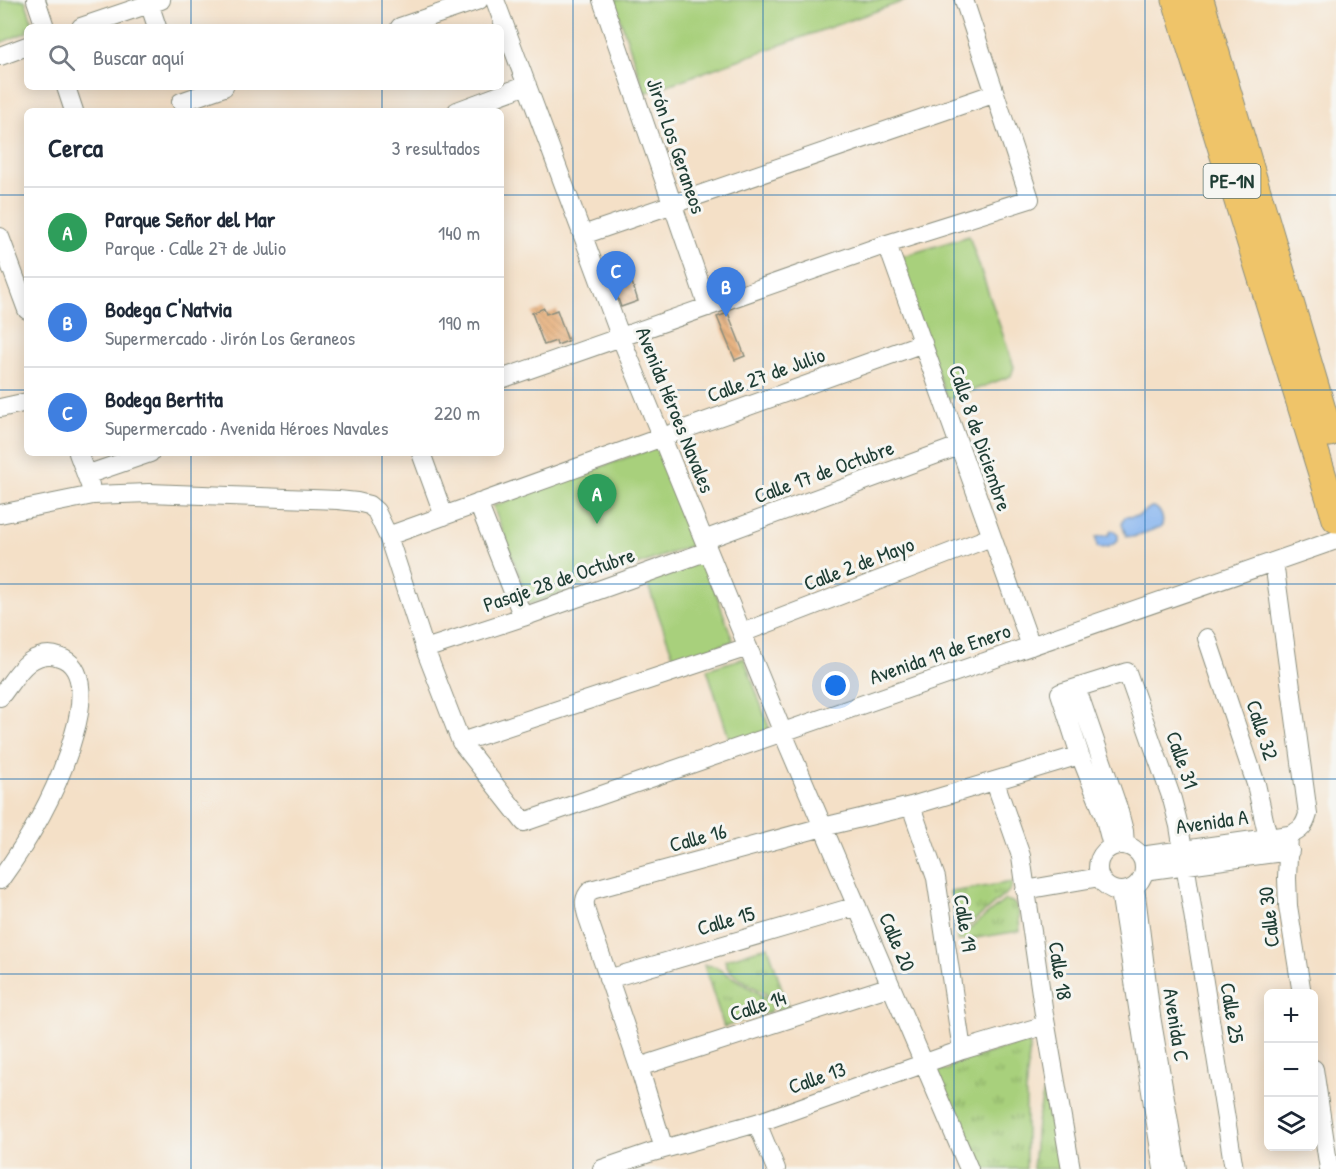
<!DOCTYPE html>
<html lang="es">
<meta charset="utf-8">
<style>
:root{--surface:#fff;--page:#f6f6f7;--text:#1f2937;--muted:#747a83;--line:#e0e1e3;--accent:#1f6fb2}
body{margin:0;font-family:"Patrick Hand",sans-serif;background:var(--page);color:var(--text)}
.controls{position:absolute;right:18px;bottom:18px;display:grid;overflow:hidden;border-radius:9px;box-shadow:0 3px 15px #0003}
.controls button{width:54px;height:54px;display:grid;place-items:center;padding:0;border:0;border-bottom:2px solid var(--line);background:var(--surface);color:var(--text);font:30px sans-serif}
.you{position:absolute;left:836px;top:686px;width:21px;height:21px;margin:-15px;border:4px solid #fff;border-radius:50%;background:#1a73e8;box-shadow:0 0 0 9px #1a73e833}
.badge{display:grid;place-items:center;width:39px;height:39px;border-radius:50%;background:var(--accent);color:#fff;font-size:20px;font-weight:700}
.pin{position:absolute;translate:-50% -50px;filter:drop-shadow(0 2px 3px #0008)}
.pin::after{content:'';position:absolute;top:32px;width:21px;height:18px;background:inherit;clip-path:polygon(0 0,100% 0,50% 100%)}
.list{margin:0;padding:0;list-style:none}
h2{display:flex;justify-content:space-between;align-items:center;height:78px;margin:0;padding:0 24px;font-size:26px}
h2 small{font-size:20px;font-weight:400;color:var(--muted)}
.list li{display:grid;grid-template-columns:39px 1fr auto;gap:18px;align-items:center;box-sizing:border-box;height:90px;padding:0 24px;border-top:2px solid var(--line)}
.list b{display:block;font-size:22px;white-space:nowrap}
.list p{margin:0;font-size:20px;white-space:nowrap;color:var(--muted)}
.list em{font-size:20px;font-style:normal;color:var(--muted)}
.icon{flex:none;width:33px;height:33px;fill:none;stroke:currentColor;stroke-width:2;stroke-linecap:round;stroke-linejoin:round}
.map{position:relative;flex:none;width:1336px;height:1169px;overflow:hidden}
.search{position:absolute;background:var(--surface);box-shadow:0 3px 15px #0003;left:24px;top:24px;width:480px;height:66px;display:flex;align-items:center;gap:15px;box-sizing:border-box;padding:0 21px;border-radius:9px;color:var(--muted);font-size:22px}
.panel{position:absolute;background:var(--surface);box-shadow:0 3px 15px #0003;left:24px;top:108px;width:480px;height:348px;border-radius:9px}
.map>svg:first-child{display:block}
.grass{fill:url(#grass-tufts);stroke:#648658;stroke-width:1.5}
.park{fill:#a8d07b;stroke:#648658;stroke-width:1.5}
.water{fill:#84b3ef;stroke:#527892;stroke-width:1.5}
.building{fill:url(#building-back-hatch)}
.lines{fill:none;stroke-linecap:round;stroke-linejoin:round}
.minor-casing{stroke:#8a8e7e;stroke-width:20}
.highway-casing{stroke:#8a8e7e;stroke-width:29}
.minor{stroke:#fff;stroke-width:18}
.highway{stroke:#efc469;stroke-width:27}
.grid{fill:none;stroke:#1f6fb2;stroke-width:1.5;stroke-opacity:0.55}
.labels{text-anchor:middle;stroke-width:6;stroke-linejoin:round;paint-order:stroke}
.shield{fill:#f6f6f2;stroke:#60746d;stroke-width:1.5}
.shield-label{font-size:20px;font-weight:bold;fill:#1f3d34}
.street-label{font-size:21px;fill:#1f3d34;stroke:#f6f6f2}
</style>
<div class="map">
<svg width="1336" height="1169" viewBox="0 0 1336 1169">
<defs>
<pattern id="grass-tufts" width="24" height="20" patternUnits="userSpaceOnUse" patternTransform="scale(1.5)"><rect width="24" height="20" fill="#a8d07b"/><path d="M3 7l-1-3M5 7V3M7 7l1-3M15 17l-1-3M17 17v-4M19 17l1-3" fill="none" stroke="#8a6"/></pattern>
<pattern id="building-back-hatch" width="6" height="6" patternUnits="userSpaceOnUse" patternTransform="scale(1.5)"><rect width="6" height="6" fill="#e6a86e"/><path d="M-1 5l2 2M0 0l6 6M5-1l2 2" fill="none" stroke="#ba8a5b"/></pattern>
</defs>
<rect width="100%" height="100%" fill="#f6f6f2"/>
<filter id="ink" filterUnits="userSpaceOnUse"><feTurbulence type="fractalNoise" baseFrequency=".0167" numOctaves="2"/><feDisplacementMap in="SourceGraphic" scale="12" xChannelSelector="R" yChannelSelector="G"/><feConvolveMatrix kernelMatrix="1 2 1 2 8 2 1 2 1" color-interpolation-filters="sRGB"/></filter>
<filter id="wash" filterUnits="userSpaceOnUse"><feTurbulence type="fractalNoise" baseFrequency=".008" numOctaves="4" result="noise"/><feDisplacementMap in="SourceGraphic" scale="24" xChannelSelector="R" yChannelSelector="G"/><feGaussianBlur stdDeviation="1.35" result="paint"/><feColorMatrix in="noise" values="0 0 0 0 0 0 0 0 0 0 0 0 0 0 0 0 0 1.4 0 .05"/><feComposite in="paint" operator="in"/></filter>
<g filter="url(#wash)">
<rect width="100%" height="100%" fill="#f4e0c7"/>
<path class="grass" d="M1013,882L1010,890L968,926L962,928L956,925L950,892Z
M1005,900C1022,902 1018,917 1020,931L958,941L955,927L962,931L969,929Z
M768,946L788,1007L776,1011L777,1004L774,999C761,989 726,977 725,960Z
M704,965L714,966L770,1000L772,1006L770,1012L724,1027Z
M1024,1042L1030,1045L1026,1085V1169H975L937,1073L940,1070H948L951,1065Z
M1047,1078L1063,1169H1033L1037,1122Z"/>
<path class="park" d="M0,0H25L34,27H27V32L0,43Z
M614,0H907L645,93Z
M969,236L1014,367L1011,376L947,400L897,258Z
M664,444L701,542L530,604L493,506Z
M704,559L733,641L675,661L646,580Z
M744,658L770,730L733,751L707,669Z"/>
<path class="water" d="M1151,507H1154C1161,510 1165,520 1161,527L1133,537L1126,536L1122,524L1125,517L1138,516Z
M1112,530L1118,535V540C1114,545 1104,550 1097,547L1096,537L1108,535Z"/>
<g id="blocks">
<path class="building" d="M630,276L638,301L621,307L612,282Z
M544,308L546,314L557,310L568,341L557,345L556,341L544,345L532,313Z
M728,313L745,356L735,360L717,317Z"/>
</g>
</g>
<g filter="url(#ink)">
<use href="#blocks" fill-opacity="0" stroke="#8a8e7e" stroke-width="1.5"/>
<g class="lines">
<g class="minor-casing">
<path id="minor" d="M36,0L45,27
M148,0L157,27
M495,0L621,338L788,745L969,1169
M602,0L708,307
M81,27L161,0
M400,27L479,0
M0,56L27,46
M66,87L74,111
M181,102L224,87
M457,111L527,85
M583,235L993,94
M0,237L27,310
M887,244L1031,646
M501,379L887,244L1030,199L964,0
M0,408L27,402
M78,453L90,485
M421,453L444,516
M86,475L150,453
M478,503L523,617
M0,514L93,495L149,493L338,500L357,502L369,505L376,511L388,536L425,649L461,742L524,822L1336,540
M388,536L923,343
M704,540L959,446
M742,633L991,537
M1207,638L1256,784L1268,838
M425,649L523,617L708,551
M1077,689L1118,808L1124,831L1125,845
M0,697C9,686 17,671 29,662C38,656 49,653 59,657C89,666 81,711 74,734C60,787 32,836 0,880
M461,742L748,647
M995,782L1021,856L1044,1014L1071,1169
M911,806L936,878L962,1050
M1289,835L1287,878L1288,906L1302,994
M1098 868a23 23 0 1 1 46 0a23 23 0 1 1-46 0Z
M1112,846L1104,815L1080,755L1060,693L1127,672L1172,799L1179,826L1234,1169
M1141,856L1289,835C1301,831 1305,825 1308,814L1274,562
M1144,871L1290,851
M1135,887L1151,1016L1177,1169
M1025,890L1100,877
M1120,891L1163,1169
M608,979L857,906
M639,1067L891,986
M1314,1069L1329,1169
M757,1123L776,1169
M664,1149L639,1067L587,915C584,904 583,898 591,890L823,827L911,806L1080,755
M602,1169L649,1153L757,1123L962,1050L1046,1025"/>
</g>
<g class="highway-casing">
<path id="highway" d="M1176,0L1336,519
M1200,0L1329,433"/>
</g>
<use href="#minor" class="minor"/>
<use href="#highway" class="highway"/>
</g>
</g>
<path class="grid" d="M191,0V27M382,0V27M573,0V1169M763,0V1169M954,0V1169M1145,0V1169M191,87V111M382,87V111M0,195H27M501,195H1336M0,390H27M501,390H1336M191,453V1169M382,453V1169M0,584H1336M0,779H1336M0,974H1336"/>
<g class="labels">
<rect class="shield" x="1203.5" y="164" width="57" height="34" rx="4.5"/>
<g class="shield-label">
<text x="1232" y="188">PE-1N</text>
</g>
<g class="street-label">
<text transform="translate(676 146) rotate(71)" y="7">Jirón Los Geraneos</text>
<text transform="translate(766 375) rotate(-20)" y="7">Calle 27 de Julio</text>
<text transform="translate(675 410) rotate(68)" y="7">Avenida Héroes Navales</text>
<text transform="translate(980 438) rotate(71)" y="7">Calle 8 de Diciembre</text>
<text transform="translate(824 472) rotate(-20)" y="7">Calle 17 de Octubre</text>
<text transform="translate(859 564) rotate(-21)" y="7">Calle 2 de Mayo</text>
<text transform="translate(559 580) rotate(-19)" y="7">Pasaje 28 de Octubre</text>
<text transform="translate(940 654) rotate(-19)" y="7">Avenida 19 de Enero</text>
<text transform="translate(1262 730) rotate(72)" y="7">Calle 32</text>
<text transform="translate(1182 760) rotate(71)" y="7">Calle 31</text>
<text transform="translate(1212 822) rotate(-8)" y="7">Avenida A</text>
<text transform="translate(698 838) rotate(-15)" y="7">Calle 16</text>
<text transform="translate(1269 917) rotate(-96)" y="7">Calle 30</text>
<text transform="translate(726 921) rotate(-16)" y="7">Calle 15</text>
<text transform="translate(965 923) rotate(81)" y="7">Calle 19</text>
<text transform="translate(897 942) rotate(67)" y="7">Calle 20</text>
<text transform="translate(1060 971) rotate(81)" y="7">Calle 18</text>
<text transform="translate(758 1006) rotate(-18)" y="7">Calle 14</text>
<text transform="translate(1232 1013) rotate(81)" y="7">Calle 25</text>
<text transform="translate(1176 1025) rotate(81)" y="7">Avenida C</text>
<text transform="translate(817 1078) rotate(-19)" y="7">Calle 13</text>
</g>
</g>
</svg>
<div class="controls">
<button>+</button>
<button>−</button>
<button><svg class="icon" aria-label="layers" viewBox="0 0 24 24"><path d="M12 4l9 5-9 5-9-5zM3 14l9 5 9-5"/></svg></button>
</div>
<div class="you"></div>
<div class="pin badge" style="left:597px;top:524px;background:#2e9e5b">A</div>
<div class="pin badge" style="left:726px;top:317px;background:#3f7fe0">B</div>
<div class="pin badge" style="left:616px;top:301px;background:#3f7fe0">C</div>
<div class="search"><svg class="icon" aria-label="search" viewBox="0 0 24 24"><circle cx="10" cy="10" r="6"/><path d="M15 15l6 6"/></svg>Buscar aquí</div>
<section class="panel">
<h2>Cerca<small>3 resultados</small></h2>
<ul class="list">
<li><span class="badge" style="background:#2e9e5b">A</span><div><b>Parque Señor del Mar</b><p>Parque · Calle 27 de Julio</p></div><em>140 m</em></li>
<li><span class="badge" style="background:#3f7fe0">B</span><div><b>Bodega C'Natvia</b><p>Supermercado · Jirón Los Geraneos</p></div><em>190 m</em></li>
<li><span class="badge" style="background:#3f7fe0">C</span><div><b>Bodega Bertita</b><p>Supermercado · Avenida Héroes Navales</p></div><em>220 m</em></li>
</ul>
</section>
</div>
